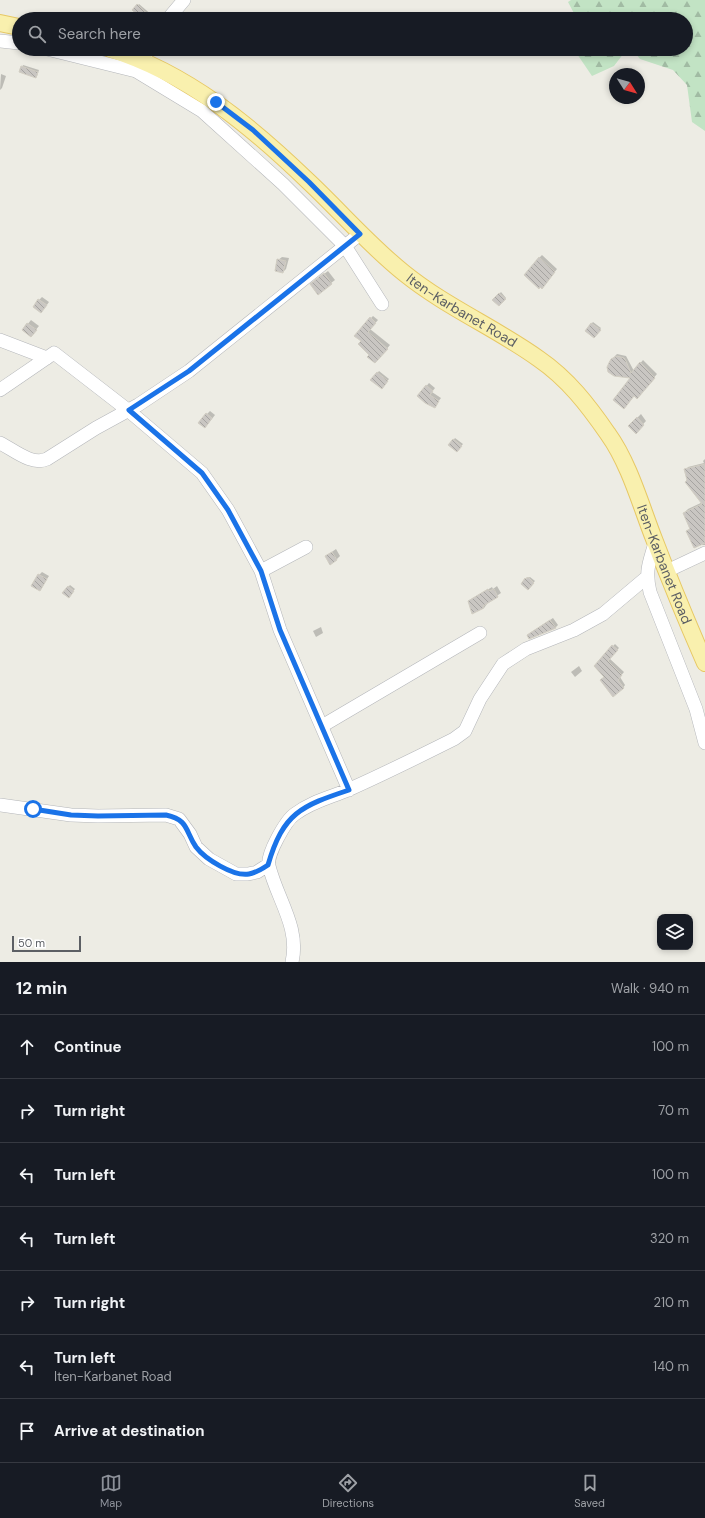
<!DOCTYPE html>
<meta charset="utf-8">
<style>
:root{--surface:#171b24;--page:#242831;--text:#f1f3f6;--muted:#9ea1a6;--line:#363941;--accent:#8c9099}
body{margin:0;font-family:"DM Sans",sans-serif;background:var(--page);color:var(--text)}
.controls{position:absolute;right:12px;bottom:12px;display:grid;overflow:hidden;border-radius:8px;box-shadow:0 2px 6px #0003}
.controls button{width:36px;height:36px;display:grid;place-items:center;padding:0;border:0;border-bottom:1px solid var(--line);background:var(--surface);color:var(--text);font:20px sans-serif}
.compass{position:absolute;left:609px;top:68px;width:36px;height:36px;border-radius:50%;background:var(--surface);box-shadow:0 2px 6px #0003;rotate:127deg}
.scale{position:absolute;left:12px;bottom:10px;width:69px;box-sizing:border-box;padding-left:4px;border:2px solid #5c5f64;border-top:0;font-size:11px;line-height:14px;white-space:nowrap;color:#5c5f64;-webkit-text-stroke:3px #fff;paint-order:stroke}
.stop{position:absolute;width:12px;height:12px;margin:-9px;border:3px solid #1a73e8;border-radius:50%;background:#fff}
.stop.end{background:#1a73e8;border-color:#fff;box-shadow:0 1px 4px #0008}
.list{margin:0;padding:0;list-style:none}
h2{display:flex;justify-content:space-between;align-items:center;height:52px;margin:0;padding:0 16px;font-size:17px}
h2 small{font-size:13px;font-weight:400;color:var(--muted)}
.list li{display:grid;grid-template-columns:26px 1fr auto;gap:12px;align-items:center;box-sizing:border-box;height:64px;padding:0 16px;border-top:1px solid var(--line)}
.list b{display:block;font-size:15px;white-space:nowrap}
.list p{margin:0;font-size:13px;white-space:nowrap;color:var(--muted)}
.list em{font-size:13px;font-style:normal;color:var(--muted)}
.icon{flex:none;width:22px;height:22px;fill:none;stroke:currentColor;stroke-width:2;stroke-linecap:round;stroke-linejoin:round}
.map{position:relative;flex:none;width:705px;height:962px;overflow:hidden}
.search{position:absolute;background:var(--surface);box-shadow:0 2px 6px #0003;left:12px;right:12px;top:12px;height:44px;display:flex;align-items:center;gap:10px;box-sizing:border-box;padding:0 14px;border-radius:22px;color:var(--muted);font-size:15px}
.sheet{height:500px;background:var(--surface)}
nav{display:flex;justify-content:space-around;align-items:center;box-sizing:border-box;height:56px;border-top:1px solid var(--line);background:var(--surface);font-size:11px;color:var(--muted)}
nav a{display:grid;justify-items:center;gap:2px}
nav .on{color:var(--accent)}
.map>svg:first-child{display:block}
.forest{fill:url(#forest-firs)}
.shadow{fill:#0003}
.building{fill:url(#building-back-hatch);stroke:#d2cec3}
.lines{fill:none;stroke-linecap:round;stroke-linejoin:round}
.minor-casing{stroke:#b4b6ba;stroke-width:14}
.major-casing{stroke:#e7c864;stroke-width:18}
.minor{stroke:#fff;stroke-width:13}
.major{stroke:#f9f0ae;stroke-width:16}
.route{stroke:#1a73e8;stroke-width:5}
.labels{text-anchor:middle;stroke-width:3.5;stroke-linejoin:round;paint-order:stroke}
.street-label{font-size:14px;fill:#5c5f64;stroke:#fff}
</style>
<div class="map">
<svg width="705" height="962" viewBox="0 0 705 962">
<defs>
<pattern id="forest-firs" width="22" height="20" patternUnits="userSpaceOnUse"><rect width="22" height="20" fill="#c2e3c4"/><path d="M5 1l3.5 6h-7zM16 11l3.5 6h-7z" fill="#a1bba3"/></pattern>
<pattern id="building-back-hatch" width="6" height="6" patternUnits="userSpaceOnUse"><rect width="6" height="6" fill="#c9c6c2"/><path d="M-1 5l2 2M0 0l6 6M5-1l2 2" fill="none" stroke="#a6a4a1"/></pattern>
</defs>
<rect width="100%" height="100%" fill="#edece4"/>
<path class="forest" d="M571,0H705V131L692,122L687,85L673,70L640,59L632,49H686V19H577L568,2Z
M579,49H627L614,66L592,76L575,51Z"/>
<path class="shadow" d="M139,4L153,16L151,19H143L134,10Z
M23,65L39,70L37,76L36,77L20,72Z
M1,74L6,76L2,88L0,90Z
M542,255L557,269L542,288L539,258Z
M282,257L289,258L286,269L283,272L278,260Z
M328,271L335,280L318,293L315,281Z
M501,292L506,298L499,305L494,300Z
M42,297L49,302L44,309L39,300Z
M373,316L378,320L370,329L390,345L378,359L371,354L362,341L371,318Z
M31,320L39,326L34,332L23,330Z
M593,322L601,328L594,337L586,330Z
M617,354L626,356L634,371L643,360L657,374L637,397L631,377L608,367L609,362Z
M379,371L389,379L383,386L372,380Z
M429,383L435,388L432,392L441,398L435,406L418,396Z
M210,411L215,415L208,424L207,414Z
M641,414L646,421L636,432L629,426Z
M455,438L463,444L457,451L450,445Z
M705,459V489L688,480L686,470L688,467L704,463L703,461Z
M705,501V545H702L687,531L691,528L684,513L688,509Z
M336,549L340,556L336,560L326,556Z
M42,572L49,576L40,590L39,575Z
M527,577L528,578L530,577L535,581L528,588L522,583Z
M70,585L75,589L68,597L63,593Z
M497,586L501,593L486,603L487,604L484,608L469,601L492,587L493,589Z
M553,618L558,625L555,628L530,633Z
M321,627L323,633L316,637L313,631Z
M615,644L619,648L609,658L624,672L620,677L625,685L623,688L605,677L595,666Z
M579,666L582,671L575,677L571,672Z"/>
<path class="building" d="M137,4L153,19H142L132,10Z
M21,66L38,72L36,78L19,72Z
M539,257L555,272L542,289L540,287L539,289L524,275Z
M277,259L286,261L283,273L275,271Z
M324,273L332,284L318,295L310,284Z
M499,293L506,299L499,306L492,300Z
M38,299L47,305L41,313L33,307Z
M370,317L376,323L368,332L388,349L375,363L367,357L369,355L358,344L361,341L354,336Z
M27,323L37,330L31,337L22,330Z
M591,323L601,330L594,338L585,331Z
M617,356L624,358L626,361L631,373L640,362L655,378L637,399L634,396L624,409L613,400L630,378L614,376L608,372L607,367L611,359Z
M377,372L388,381L382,389L370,380Z
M426,385L433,391L430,395L439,401L435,408L425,403L417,396Z
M206,413L212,418L205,428L198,423Z
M637,417L644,425L636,434L628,426Z
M453,439L462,446L457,452L448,445Z
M705,464V543L694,548L686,531L690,529L683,513L702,504L685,482L687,480L684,469Z
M332,552L337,560L330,565L325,556Z
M38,574L47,579L40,591L31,586Z
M528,577L534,583L528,590L521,584L525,578L526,579Z
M68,586L74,591L69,598L62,593Z
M488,589L489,591L494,589L498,597L483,606L484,608L472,614L468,601Z
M550,620L556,628L529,639L527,635Z
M612,645L618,650L608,661L622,675L618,680L624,688L613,697L600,680L604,677L594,666Z"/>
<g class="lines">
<g class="minor-casing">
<path id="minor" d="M168,19L184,0
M0,41L19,43
M47,49L136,71L149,49
M136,71L202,111L283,184L345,246L382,304
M0,340L47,358
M0,390L54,353L129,411L202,473L228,510L261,571L280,630L349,790
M0,443C14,450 32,466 47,459L96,428L138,405L189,371L360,234
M655,543C649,564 645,570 650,592L696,709L705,743
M261,571L306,547
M667,571L705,553
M322,726L480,633
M0,805L71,815L98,816L166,815L179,819L190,834L196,847L209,859L236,874H248L257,872L268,865
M292,962C300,927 277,899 269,866C266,855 286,820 295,814C312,801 332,797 350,789C386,773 420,756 454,739L465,731L480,699L503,664L526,649L574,630L603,614L647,577"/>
</g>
<g class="major-casing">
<g id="major">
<path d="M0,23L19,27"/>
<path id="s1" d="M110,49C187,73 251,126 308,181C340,211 369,245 404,273C446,307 496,328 539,359C568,379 588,405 608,434C629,463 641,506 654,539C670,581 687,622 705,663"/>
</g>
</g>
<use href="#minor" class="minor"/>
<use href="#major" class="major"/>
</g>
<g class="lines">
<path class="route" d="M33,809L71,815L98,816L166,815C189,820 185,831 196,847C205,859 234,877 249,874C256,873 262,869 268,865C283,813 301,806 349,790L280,630L261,571L228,510L202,473L129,410L189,371L360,234L309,182L253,130L216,102"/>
</g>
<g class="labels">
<g class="street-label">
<text dy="5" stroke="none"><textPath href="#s1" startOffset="442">Iten-Karbanet Road</textPath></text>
<text dy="5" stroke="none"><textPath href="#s1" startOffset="778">Iten-Karbanet Road</textPath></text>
</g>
</g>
</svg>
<div class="controls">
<button><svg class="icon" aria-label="layers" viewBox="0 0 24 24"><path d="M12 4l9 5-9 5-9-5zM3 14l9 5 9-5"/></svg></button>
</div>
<svg class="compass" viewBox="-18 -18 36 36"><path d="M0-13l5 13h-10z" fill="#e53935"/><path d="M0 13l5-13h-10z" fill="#9ea1a6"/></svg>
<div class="scale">50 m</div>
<div class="stop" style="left:33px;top:809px"></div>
<div class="stop end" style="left:216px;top:102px"></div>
<div class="search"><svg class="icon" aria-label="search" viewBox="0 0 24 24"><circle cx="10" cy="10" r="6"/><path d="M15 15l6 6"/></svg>Search here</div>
</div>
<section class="sheet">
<h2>12 min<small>Walk · 940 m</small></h2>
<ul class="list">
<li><svg class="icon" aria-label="ahead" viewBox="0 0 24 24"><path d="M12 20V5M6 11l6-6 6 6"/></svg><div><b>Continue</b></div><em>100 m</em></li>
<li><svg class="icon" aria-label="right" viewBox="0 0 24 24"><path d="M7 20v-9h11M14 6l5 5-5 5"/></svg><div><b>Turn right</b></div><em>70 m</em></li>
<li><svg class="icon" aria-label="left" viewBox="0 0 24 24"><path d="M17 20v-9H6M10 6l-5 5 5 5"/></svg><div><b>Turn left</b></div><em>100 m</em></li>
<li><svg class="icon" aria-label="left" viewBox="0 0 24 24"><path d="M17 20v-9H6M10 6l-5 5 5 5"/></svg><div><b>Turn left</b></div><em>320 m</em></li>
<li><svg class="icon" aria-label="right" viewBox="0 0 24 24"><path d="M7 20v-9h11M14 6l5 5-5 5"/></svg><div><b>Turn right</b></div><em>210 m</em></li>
<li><svg class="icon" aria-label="left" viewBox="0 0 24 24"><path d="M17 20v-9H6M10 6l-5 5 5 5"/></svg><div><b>Turn left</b><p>Iten-Karbanet Road</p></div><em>140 m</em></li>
<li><svg class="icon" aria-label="arrive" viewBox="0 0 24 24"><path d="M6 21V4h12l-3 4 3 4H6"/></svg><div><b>Arrive at destination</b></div></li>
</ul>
</section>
<nav>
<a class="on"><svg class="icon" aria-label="map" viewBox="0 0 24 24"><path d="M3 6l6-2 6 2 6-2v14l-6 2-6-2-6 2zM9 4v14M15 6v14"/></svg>Map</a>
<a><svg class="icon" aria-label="directions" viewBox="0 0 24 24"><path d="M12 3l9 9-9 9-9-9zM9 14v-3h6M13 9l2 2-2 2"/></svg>Directions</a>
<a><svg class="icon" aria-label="saved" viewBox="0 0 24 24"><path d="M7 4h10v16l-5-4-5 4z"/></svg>Saved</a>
</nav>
